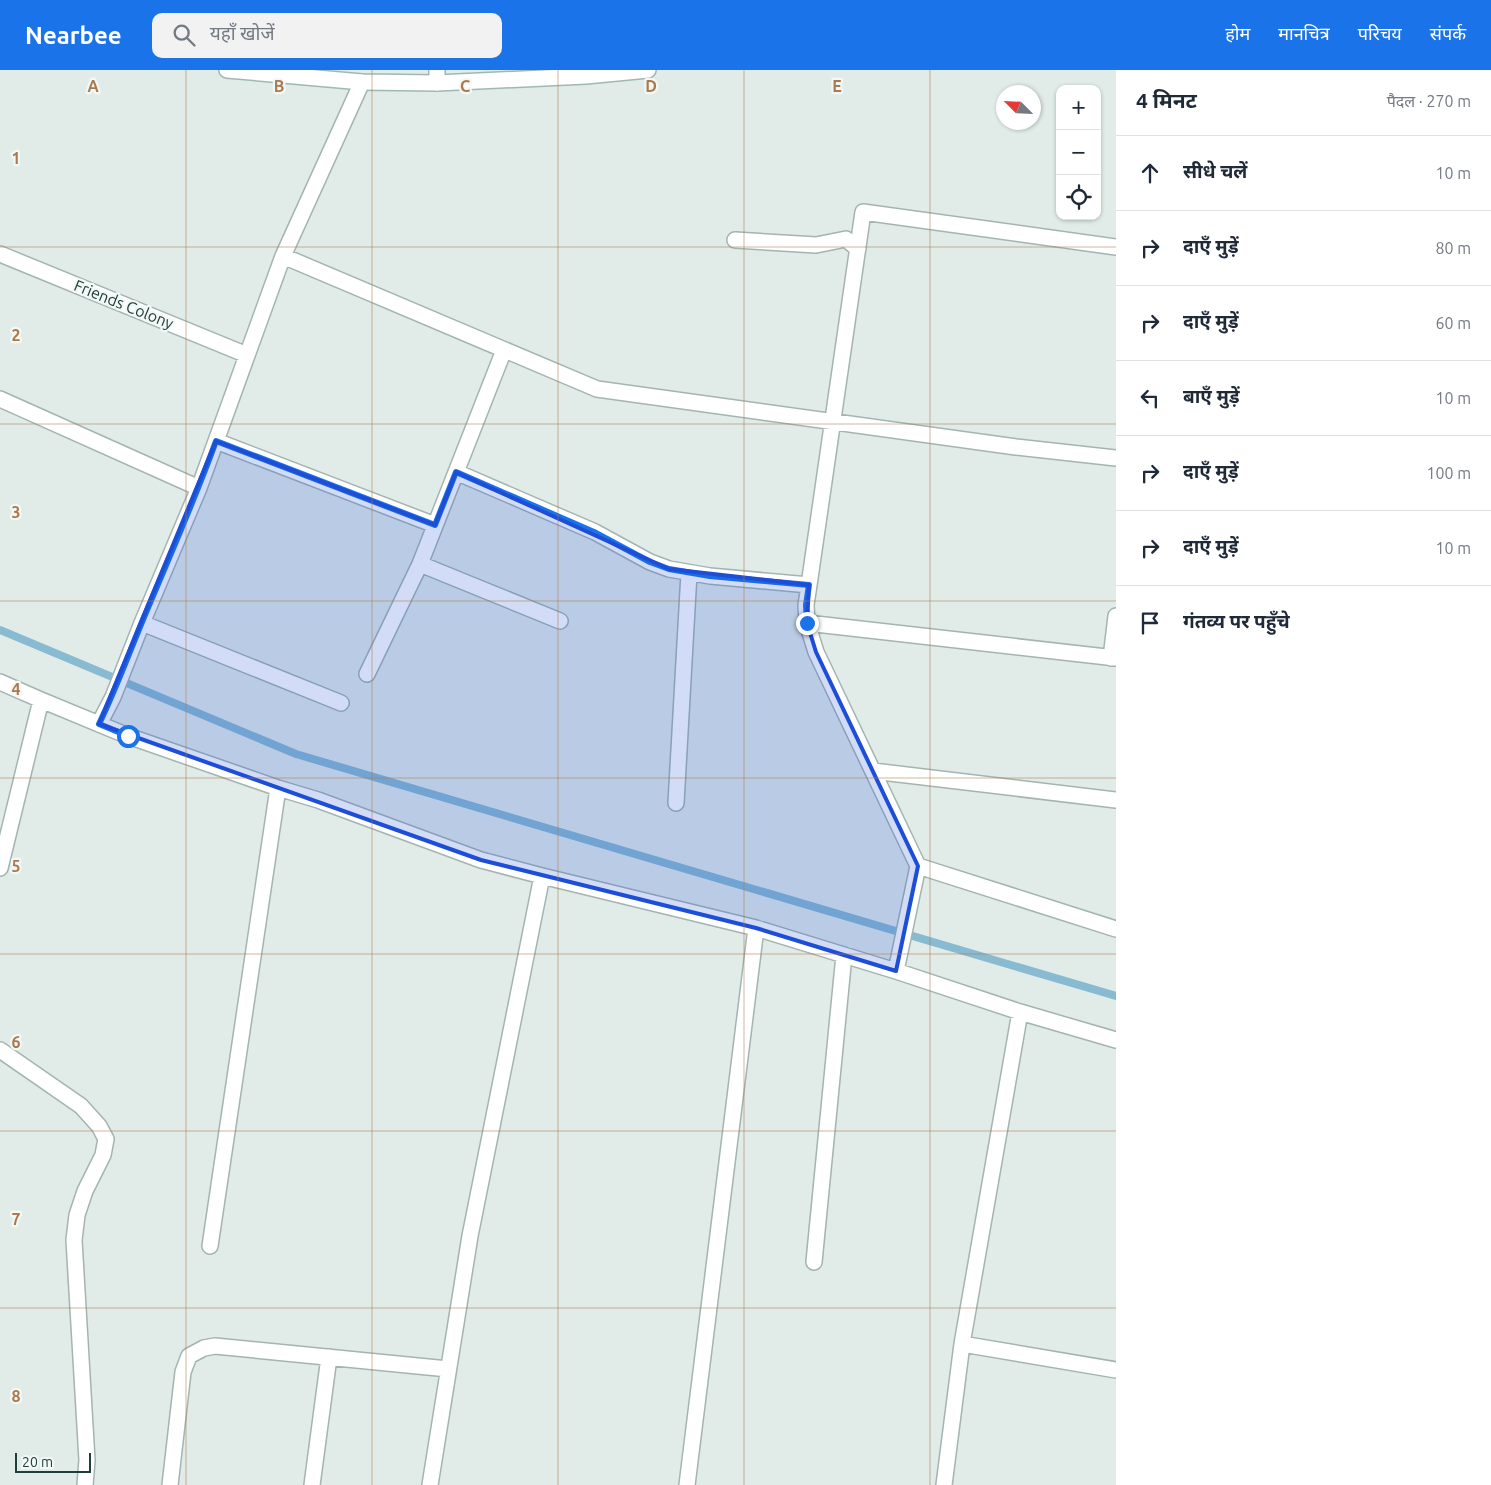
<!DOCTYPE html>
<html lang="hi">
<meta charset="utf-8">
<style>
:root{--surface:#fff;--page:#f2f2f3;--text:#1f2937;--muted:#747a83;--line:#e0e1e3;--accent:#1a73e8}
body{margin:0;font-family:Ubuntu,"Noto Sans Devanagari",sans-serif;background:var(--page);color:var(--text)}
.controls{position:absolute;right:15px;top:15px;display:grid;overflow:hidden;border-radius:10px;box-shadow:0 1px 4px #0004}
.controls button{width:45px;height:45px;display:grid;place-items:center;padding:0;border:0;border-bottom:1px solid var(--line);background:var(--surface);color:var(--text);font:25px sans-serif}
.compass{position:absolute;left:996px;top:15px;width:45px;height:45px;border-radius:50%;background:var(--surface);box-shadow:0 1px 4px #0004;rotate:294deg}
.scale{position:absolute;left:15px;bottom:12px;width:76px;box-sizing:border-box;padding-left:5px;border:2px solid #213d3a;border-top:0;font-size:14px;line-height:18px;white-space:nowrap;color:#213d3a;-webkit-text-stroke:4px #f2f8f6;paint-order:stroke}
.stop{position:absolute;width:15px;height:15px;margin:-11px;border:4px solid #1a73e8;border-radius:50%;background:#fff}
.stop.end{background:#1a73e8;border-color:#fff;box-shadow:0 1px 5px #0008}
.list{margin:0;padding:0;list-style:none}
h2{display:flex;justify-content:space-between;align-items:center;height:65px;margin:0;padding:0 20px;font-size:21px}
h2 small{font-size:16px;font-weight:400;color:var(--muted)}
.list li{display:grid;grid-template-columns:32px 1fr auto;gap:15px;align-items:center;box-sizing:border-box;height:75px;padding:0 20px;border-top:1px solid var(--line)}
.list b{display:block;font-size:19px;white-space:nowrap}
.list em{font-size:16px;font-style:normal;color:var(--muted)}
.icon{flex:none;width:28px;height:28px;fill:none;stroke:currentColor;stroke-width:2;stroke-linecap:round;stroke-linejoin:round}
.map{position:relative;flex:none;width:1116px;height:1415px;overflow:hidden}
header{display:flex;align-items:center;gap:30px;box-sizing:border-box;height:70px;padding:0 25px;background:var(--accent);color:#fff}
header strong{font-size:24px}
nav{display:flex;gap:28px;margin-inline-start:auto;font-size:18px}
.search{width:350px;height:45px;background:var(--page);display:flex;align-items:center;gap:12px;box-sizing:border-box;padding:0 18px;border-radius:10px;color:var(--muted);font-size:19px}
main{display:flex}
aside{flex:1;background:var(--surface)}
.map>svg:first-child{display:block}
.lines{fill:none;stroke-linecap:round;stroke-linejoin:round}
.stream{stroke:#88bad2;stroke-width:8}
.minor-casing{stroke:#a4b4b1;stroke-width:18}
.secondary-casing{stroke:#9fb8b3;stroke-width:18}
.minor{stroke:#fff;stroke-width:15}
.secondary{stroke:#fff;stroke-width:15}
.route{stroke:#1a73e8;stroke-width:6}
.marked{fill:#1d4ed8;fill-opacity:0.2;stroke:#1d4ed8;stroke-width:4;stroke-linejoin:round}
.grid{fill:none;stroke:#ab794c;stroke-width:1;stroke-opacity:0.55}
.labels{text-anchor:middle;stroke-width:4.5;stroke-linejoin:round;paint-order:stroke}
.street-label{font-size:16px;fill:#213d3a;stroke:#f2f8f6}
.grid-label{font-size:16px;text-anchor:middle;font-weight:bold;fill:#ab794c;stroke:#f2f8f6;stroke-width:4.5;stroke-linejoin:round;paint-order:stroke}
</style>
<header>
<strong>Nearbee</strong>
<div class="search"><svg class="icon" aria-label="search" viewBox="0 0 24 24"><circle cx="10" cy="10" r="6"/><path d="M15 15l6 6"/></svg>यहाँ खोजें</div>
<nav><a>होम</a><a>मानचित्र</a><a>परिचय</a><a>संपर्क</a></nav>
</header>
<main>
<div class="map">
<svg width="1116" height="1415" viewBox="0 0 1116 1415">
<rect width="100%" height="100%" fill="#e1ece9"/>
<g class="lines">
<path class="stream" d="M0,560L296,684L1116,926"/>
<g class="minor-casing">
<path id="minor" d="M437,0V13
M735,170L816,175L846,169L858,179
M0,184L247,285
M283,186L597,319L1016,377L1116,388
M0,329L199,418
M216,371L435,455
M456,402L595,462L650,492L669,499L710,506L809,515
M420,494L560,551
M142,553L341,633
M807,553L1116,588
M1111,588L1116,546
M367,604L420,494L504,280
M0,612L41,630L128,666L278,718L318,730L481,790L542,806L756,858L896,901L1020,942L1116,970
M99,654L113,627L142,553L199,418L283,186L362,12
M873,701L1116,730
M676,733L689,503
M918,796L1116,859
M0,798L41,630
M896,901L918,796L816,582L807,553L806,535L809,515L863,142L1116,177
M0,980L81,1036L99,1056L106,1069L103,1085L85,1121L77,1145L74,1170L87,1390L85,1415
M210,1176L278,718
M814,1192L844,885
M962,1274L1116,1300
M170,1415L183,1302L189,1286L204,1278L215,1276L448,1299
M312,1415L329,1287
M430,1415L470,1166L542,806
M687,1415L756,858
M944,1415L962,1274L1020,942"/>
</g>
<g class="secondary-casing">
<path id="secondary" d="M227,0L362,12L437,13L586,6L648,0"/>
</g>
<use href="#minor" class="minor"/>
<use href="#secondary" class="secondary"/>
</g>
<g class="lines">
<path class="route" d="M128,666L99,654C115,621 128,586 142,552C167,492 194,432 216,371L435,455L456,402L594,462L650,492L669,499L710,506L809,515L806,535L807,553"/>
</g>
<path class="marked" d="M216,371L435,455L456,402L669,499L809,515L807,553L816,582L918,796L896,901L756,858L481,790L99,654Z"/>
<path class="grid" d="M186,0V1415M372,0V1415M558,0V1415M744,0V1415M930,0V1415M0,177H1116M0,354H1116M0,531H1116M0,708H1116M0,884H1116M0,1061H1116M0,1238H1116"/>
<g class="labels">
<g class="street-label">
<text transform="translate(124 234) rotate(22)" y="6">Friends Colony</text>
</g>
</g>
<g class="grid-label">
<text x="93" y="22">A</text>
<text x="279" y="22">B</text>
<text x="465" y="22">C</text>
<text x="651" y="22">D</text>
<text x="837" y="22">E</text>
<text x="16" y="94">1</text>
<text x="16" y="271">2</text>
<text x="16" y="448">3</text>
<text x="16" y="625">4</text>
<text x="16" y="802">5</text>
<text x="16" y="978">6</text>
<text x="16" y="1155">7</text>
<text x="16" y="1332">8</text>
</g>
</svg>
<div class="controls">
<button>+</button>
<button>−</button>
<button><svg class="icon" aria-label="locate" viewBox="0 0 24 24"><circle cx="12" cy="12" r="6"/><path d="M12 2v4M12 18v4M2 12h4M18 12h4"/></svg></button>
</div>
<svg class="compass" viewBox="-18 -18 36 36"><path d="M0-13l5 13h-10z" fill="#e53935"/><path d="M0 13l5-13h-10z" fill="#747a83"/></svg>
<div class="scale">20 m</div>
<div class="stop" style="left:128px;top:666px"></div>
<div class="stop end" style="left:807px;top:553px"></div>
</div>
<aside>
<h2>4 मिनट<small>पैदल · 270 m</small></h2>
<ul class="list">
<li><svg class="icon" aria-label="ahead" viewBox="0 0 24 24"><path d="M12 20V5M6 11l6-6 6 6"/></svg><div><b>सीधे चलें</b></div><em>10 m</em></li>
<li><svg class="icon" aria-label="right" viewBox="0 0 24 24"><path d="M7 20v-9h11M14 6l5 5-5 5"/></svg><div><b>दाएँ मुड़ें</b></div><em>80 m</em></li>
<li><svg class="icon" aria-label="right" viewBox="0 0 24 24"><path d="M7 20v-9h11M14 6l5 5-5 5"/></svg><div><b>दाएँ मुड़ें</b></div><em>60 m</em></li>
<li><svg class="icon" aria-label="left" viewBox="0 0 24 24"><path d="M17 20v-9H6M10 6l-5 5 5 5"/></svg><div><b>बाएँ मुड़ें</b></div><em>10 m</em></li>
<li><svg class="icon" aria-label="right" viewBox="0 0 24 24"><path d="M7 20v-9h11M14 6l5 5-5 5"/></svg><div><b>दाएँ मुड़ें</b></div><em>100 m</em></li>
<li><svg class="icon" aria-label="right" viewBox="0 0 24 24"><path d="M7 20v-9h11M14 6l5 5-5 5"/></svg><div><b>दाएँ मुड़ें</b></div><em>10 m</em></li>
<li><svg class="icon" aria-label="arrive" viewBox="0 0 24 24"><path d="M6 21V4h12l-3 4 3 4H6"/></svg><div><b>गंतव्य पर पहुँचे</b></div></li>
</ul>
</aside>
</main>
